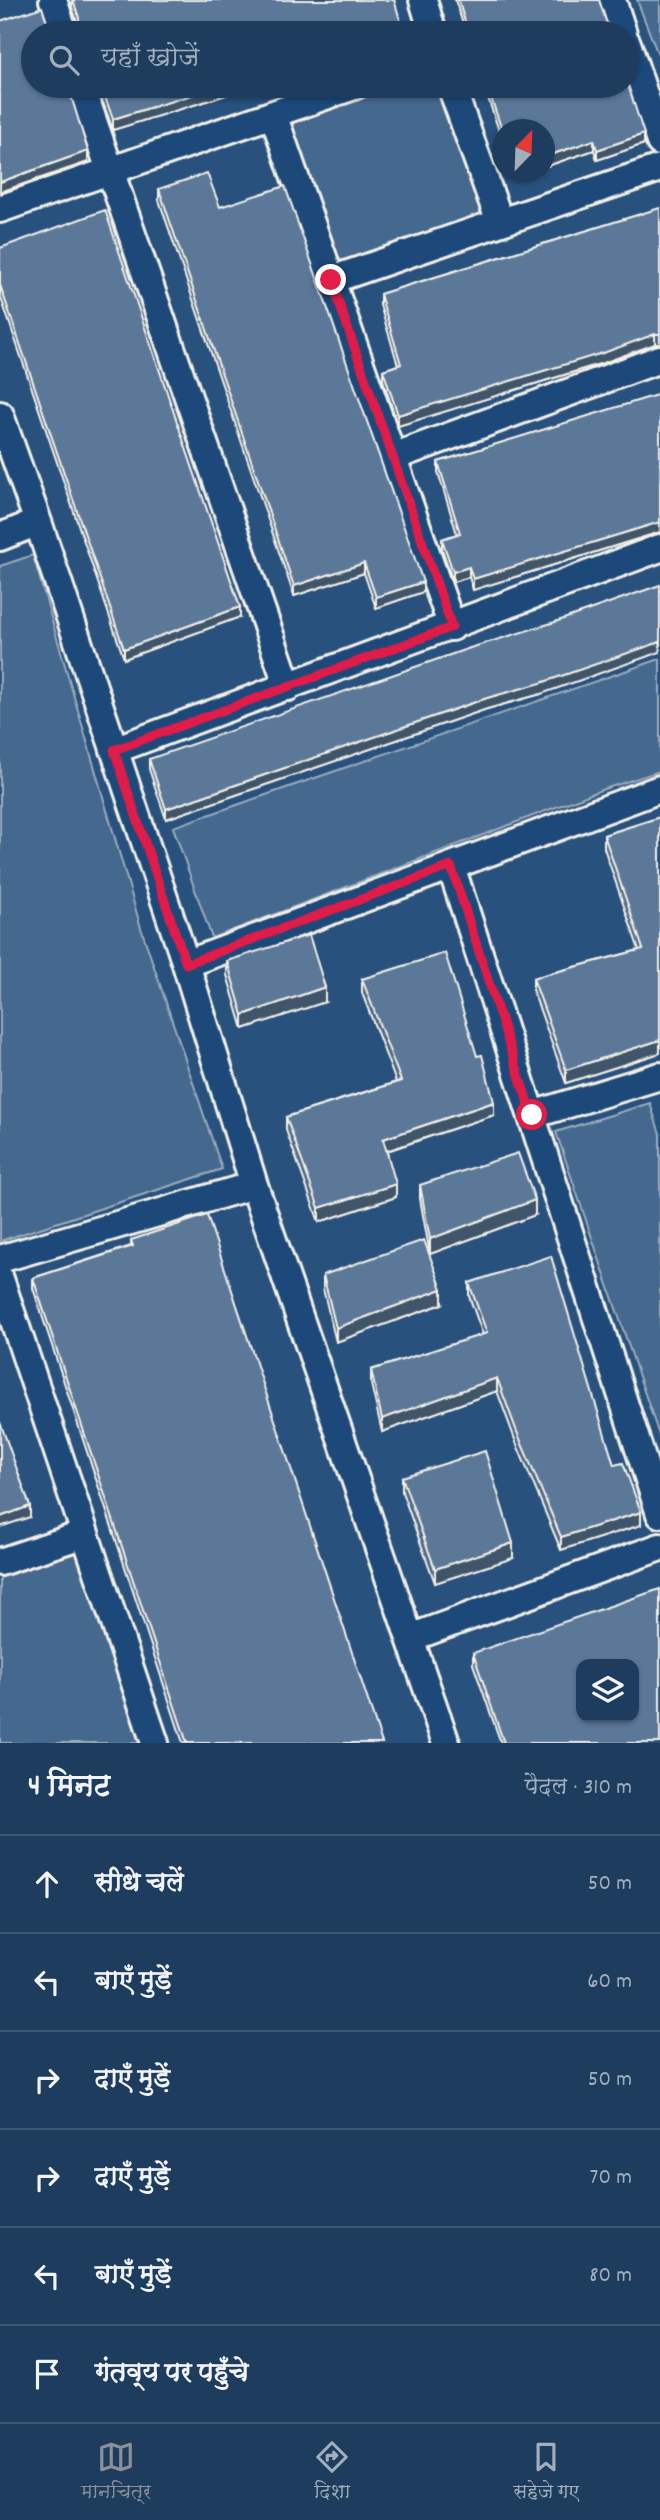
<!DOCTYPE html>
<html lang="hi">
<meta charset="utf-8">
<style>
:root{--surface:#1e3d5e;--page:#264464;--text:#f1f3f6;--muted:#a1aebc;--line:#3c5673;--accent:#8c9099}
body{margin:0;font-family:Dekko,"Playpen Sans Deva",sans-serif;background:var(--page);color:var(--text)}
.controls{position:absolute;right:21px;bottom:21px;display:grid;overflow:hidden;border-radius:14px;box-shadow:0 2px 5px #0004}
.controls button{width:63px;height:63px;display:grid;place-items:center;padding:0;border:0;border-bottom:2px solid var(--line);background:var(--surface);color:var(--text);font:35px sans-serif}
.compass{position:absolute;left:492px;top:119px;width:63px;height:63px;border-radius:50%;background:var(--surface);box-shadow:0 2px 5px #0004;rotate:23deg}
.stop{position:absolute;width:21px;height:21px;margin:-16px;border:5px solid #e11d48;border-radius:50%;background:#fff}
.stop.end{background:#e11d48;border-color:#fff;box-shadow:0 2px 7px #0008}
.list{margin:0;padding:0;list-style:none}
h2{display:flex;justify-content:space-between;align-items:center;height:91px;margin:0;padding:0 28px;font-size:30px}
h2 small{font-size:23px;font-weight:400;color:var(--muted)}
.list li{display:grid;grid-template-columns:46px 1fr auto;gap:21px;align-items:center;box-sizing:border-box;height:98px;padding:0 28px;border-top:2px solid var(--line)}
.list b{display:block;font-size:26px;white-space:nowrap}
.list em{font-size:23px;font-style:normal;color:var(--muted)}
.icon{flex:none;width:38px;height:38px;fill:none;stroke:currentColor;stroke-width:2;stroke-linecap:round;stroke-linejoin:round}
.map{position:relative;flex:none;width:660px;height:1743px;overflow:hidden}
.search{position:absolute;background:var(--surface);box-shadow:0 2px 5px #0004;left:21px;right:21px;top:21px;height:77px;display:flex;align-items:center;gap:18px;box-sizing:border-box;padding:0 24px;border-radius:38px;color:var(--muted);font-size:26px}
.sheet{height:679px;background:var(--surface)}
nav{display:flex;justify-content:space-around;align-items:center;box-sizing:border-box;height:98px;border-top:2px solid var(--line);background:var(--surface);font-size:19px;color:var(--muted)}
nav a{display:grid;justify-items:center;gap:4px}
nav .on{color:var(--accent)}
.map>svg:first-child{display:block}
.green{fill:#45688e;stroke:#9cacbb;stroke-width:2}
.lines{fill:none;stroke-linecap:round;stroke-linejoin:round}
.street-casing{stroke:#f4f1e8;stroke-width:32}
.street{stroke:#1f4a7a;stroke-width:26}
.wall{fill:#4e6784;stroke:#f4f1e8;stroke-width:2}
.shaded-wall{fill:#40546b;stroke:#f4f1e8;stroke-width:2}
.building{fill:#5b7899;stroke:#f4f1e8;stroke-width:2;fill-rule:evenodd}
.route{stroke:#e11d48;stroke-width:9}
</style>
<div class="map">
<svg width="660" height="1743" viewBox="0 0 660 1743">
<rect width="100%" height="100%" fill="#28517e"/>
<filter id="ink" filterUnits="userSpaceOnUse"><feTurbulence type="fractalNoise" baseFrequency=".0143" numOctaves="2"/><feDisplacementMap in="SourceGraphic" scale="14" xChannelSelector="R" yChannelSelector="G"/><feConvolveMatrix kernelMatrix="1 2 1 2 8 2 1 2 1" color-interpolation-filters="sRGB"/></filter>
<g filter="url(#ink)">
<path class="green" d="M637,0H660V60Z
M400,86H438L485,214L339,266L288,123Z
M33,555L141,928L222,1169L0,1241V566Z
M660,659V771L601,790L212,938L173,827Z
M650,1103L660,1134V1438L556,1132Z
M79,1552L139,1743H0V1576Z"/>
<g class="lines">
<g class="street-casing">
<path id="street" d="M53,0L64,33
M423,0L433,33
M612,0L623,33
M627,43L660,142
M81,86L288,687
M451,86L500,222
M273,114L452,627
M0,209L354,86
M331,280L660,168
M0,415L38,522
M393,457L660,359
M0,537L38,522L186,964L660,789
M114,750L660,548
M451,866L660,1514
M532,1115L660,1076
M254,1185L446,1743
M0,1259L254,1185L186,964
M0,1279L155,1743
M0,1562L85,1534
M410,1638L660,1547"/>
</g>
<use href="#street" class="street"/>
</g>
<path class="wall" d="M72,0H394L403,33L79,27L72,7Z
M455,0H599L610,33H466Z
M97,86H255L113,130Z
M484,86H627L644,144L597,160L594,150L544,167V130H502V140Z
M159,189L220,207L423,592L376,608L364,573L294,596L159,200Z
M660,208V344H655L606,362L398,426L383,380V370L398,365L380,305V294Z
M0,248L240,617L124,659L0,295Z
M660,394V532L473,590L469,577L453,582L442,549V539L457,534L438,472V462Z
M541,694L487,709L166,819L149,769V759Z
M660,817V1053L566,1083L533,991V978L639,950L604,848V835Z
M227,961L325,1002L243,1029L227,975Z
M362,979L494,1115L387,1151L396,1197L319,1222L286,1130V1117L396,1082L362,993Z
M420,1185L535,1215L430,1254L420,1199Z
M131,1240L382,1743H183L33,1288V1278L131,1246Z
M323,1275L442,1304L336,1342L323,1289Z
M469,1283L614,1465L641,1525L561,1550L517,1445L497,1391L382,1432L371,1384V1370L483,1335L469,1296Z
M402,1477L513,1558L435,1583L402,1492Z
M473,1653L660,1743H501L473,1664Z"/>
<path class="shaded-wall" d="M403,29V33H391Z
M221,86H255L113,130V119Z
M644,134V144L597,160V150Z
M594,140V150L544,167V157Z
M88,151V162L0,192V182Z
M515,172H531L515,177Z
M655,334V344L606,362L398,426V415Z
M660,522V532L473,590V579Z
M364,563V573L294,596V586Z
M469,567V577L453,582V572Z
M423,582V592L376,608V597Z
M240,607V617L124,659V649Z
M660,642V652L541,694L487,709L166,819V809L487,698Z
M325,987V1002L243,1029V1015Z
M660,1040V1053L566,1083V1070Z
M494,1102V1115L383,1152V1139Z
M396,1184V1197L319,1222V1208Z
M535,1200V1215L430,1254V1239Z
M442,1289V1304L336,1342V1328Z
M497,1378V1391L382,1432V1419Z
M30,1506V1517L0,1527V1517Z
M641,1512V1525L561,1550V1537Z
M513,1543V1558L435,1583V1569Z"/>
<path class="building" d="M73,0H394L403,29L391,33H75L79,26V18Z
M458,0H599L610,33H469Z
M42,7L49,28L53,33H33V86H68L88,151L0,182V21Z
M627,82L644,134L597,150L594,140L544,157V130H502L487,86H627Z
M101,86H221L113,119Z
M207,173L220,207L285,186L423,582L376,597L364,563L294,586L159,189Z
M660,208V334H655L606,352L398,415L383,370L401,364L380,294Z
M105,210L240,607L124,649L0,285V248Z
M660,394V522L473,579L469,567L453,572L442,539L460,533L438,462Z
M660,585V642L541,683L487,698L166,809L149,759L470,648L555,622Z
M660,817V1040L566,1070L533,978L643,949L604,835Z
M309,935L325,987L243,1015L227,961Z
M445,953L477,1056L482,1055L494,1102L383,1139L396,1184L319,1208L286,1117L401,1081L362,979Z
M518,1153L535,1200L430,1239L420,1185Z
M207,1215L382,1743H187L33,1278L133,1246L131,1240Z
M424,1240L442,1289L336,1328L323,1275Z
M551,1256L614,1465L623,1463L641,1512L561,1537L517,1432L497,1378L382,1419L371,1370L487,1333L469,1283Z
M0,1422L30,1506L0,1517Z
M485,1451L513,1543L435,1569L402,1477Z
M660,1589V1743H504L473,1653ZM581,1664H634V1717H581Z"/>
</g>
<g class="lines" filter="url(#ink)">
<path class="route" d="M331,280L452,627L114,750L186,964L451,866L532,1115"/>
</g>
</svg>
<div class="controls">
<button><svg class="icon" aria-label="layers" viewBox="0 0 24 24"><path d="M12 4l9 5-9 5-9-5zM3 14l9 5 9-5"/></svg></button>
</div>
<svg class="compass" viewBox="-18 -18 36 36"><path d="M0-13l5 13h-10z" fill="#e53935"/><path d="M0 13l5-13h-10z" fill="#a1aebc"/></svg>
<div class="stop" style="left:532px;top:1115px"></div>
<div class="stop end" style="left:331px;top:280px"></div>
<div class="search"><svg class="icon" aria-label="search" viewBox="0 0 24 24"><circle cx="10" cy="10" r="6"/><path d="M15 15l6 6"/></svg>यहाँ खोजें</div>
</div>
<section class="sheet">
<h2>4 मिनट<small>पैदल · 310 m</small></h2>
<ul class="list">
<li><svg class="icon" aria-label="ahead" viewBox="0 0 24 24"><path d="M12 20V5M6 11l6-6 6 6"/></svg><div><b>सीधे चलें</b></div><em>50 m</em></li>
<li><svg class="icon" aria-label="left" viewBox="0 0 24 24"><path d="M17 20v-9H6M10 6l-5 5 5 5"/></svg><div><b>बाएँ मुड़ें</b></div><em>60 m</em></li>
<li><svg class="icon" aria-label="right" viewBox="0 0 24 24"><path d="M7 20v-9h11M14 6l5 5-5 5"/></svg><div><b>दाएँ मुड़ें</b></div><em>50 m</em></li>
<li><svg class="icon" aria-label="right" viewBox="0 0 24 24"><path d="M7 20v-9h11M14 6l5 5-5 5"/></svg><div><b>दाएँ मुड़ें</b></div><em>70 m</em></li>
<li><svg class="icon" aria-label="left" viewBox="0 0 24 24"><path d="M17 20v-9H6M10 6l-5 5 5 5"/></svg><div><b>बाएँ मुड़ें</b></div><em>80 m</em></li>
<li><svg class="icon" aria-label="arrive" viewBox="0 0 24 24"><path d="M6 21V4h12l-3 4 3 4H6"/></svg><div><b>गंतव्य पर पहुँचे</b></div></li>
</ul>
</section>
<nav>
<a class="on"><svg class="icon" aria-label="map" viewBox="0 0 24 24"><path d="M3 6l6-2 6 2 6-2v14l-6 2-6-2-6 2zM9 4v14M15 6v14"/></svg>मानचित्र</a>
<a><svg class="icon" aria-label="directions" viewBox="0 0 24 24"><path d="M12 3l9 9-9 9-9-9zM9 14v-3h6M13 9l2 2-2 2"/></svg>दिशा</a>
<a><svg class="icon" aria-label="saved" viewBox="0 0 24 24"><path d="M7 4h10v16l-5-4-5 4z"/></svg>सहेजे गए</a>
</nav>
